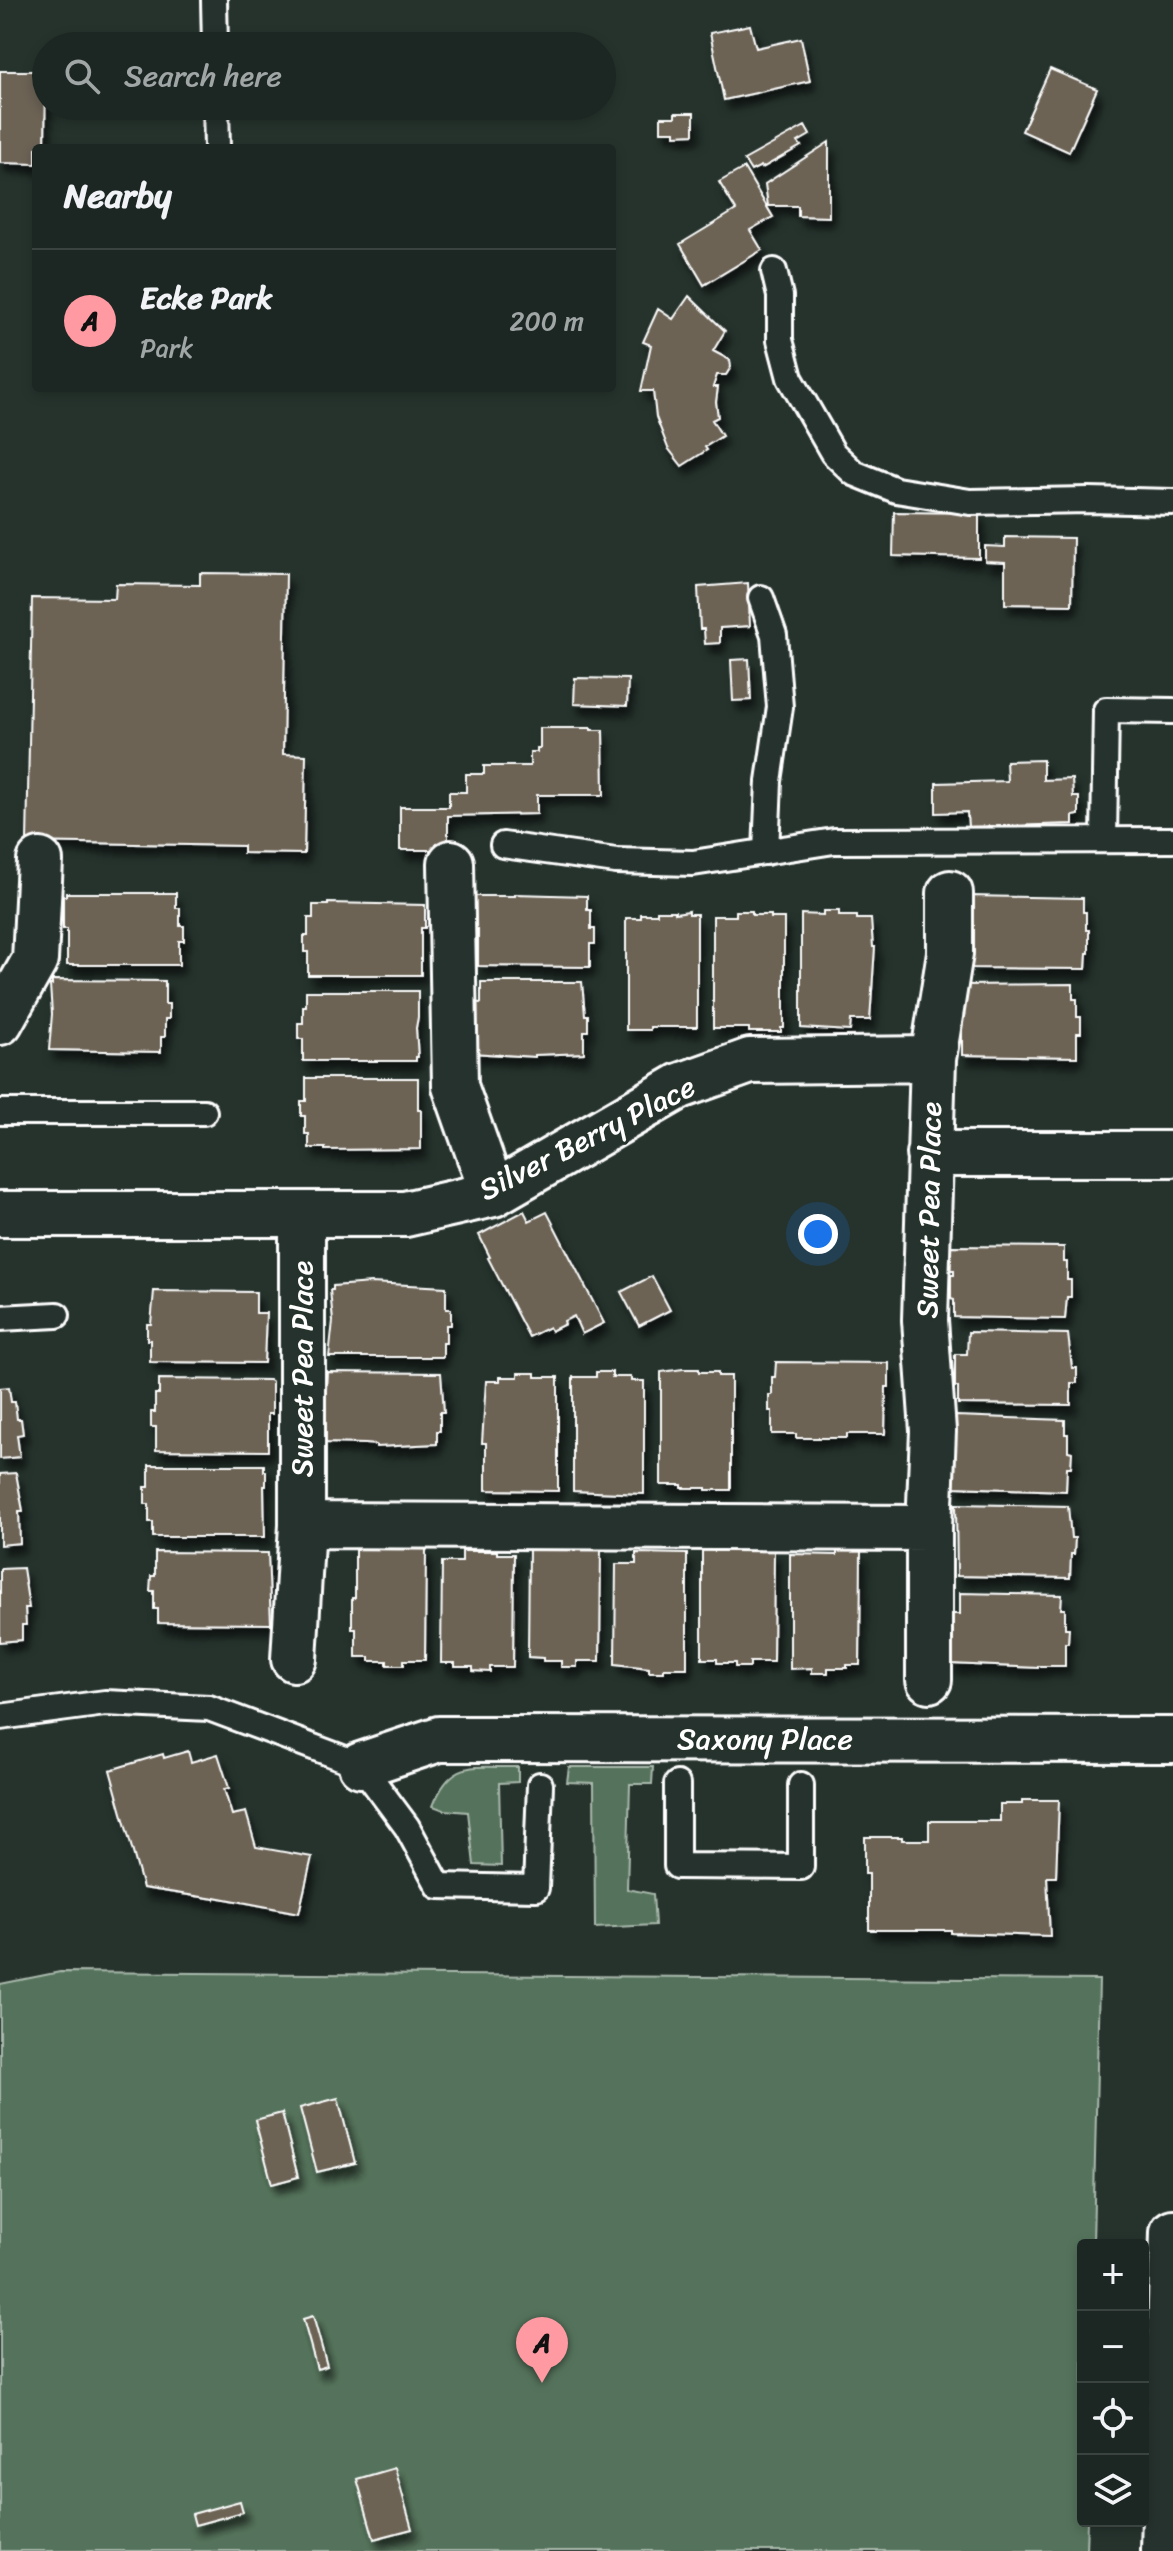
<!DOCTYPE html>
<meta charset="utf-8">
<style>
:root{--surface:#1c2622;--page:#29322f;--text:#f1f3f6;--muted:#a0a5a5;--line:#3a4340;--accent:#ff9aa2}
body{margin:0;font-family:Sriracha,sans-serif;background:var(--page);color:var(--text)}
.controls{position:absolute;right:24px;bottom:24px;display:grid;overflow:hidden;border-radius:8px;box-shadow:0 4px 12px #0003}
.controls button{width:72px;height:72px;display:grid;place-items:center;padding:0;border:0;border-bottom:2px solid var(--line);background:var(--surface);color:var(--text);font:40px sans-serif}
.you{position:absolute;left:818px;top:1234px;width:28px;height:28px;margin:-20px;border:6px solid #fff;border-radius:50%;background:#1a73e8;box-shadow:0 0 0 12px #1a73e833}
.badge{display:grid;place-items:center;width:52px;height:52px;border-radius:50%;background:var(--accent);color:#111;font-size:26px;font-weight:700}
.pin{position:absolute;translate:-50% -66px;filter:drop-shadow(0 2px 4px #0008)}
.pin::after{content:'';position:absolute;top:42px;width:28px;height:24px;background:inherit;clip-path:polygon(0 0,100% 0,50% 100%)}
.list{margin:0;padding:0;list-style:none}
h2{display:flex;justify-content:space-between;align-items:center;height:104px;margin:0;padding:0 32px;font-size:34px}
h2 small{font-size:26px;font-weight:400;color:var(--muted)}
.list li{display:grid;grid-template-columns:52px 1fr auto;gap:24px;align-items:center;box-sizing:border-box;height:144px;padding:0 32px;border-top:2px solid var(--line)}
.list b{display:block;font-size:30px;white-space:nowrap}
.list p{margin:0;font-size:26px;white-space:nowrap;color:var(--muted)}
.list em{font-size:26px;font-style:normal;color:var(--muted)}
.icon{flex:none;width:44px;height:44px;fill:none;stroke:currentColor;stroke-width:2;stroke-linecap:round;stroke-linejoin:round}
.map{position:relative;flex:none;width:1173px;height:2551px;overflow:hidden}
.search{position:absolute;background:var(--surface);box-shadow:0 4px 12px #0003;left:32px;top:32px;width:584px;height:88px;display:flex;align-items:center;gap:20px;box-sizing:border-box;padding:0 28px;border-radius:44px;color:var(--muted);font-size:30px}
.panel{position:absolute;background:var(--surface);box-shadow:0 4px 12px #0003;left:32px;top:144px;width:584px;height:248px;border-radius:8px}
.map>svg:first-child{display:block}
.green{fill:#55735b;stroke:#aab9ad;stroke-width:2}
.building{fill:#6c6355;stroke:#fff;stroke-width:2;filter:url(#shadow)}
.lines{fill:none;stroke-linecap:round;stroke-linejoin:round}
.service-casing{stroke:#fff;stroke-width:30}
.minor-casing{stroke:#fff;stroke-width:50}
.tertiary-casing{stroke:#fff;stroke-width:50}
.service{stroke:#26332d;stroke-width:24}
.minor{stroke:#26332d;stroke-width:44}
.tertiary{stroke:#26332d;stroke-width:44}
.labels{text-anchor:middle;stroke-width:6;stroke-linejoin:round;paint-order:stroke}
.street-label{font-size:30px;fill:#fff;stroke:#26332d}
</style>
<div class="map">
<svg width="1173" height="2551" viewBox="0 0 1173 2551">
<defs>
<filter id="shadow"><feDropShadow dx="5" dy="9" stdDeviation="4" flood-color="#0009"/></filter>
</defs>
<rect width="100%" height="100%" fill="#26332d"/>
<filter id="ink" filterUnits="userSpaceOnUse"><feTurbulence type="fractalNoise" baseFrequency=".0125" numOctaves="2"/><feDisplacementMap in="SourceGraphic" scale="16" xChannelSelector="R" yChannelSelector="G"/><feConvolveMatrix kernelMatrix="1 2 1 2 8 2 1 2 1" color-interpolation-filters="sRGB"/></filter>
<g filter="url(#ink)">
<path class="green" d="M518,1767V1782L499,1783L501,1866L474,1865L468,1812L444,1810L433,1806C452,1758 473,1768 518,1767Z
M569,1767H653L652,1784H630L627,1889L653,1894L655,1925L595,1928L594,1783L567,1782Z
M60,1972L1099,1980L1093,2245H1083V2521H1087L1086,2551H0V1984Z"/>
<path class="building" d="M750,25L756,48L801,38L810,81L724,100L710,33Z
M1050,69L1097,89L1069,152L1022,131Z
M0,71H46L45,148H36V164L0,163Z
M675,113H694V134L675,135V131H661V117H675Z
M805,126L810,135L798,142L801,146L762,168L761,166L751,171L744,160Z
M829,142V217L798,216V206H768L765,184Z
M744,168L773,217L750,230L762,250L704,285L680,244L736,210L719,182Z
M689,296L725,331L713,351L730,360L731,367L726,375H717L713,387H718L716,402L718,417L712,420L722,436L705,447L707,450L682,466L668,448L656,417L653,391H641L651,345L643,342L658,309L673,319Z
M894,512L979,513V558L893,556Z
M1005,537L1073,538L1072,605L1005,604V562L985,561V546L1005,547Z
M200,573L286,574L283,754L306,755L304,854L243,853V846L27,842L32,598L115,599L116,584L200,585Z
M748,583L750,626L720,628V643L705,644L704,629H700L698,587Z
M749,659L751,700L733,701L731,660Z
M575,678L628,679L627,706L574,704Z
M540,728H591V730H603L604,795H537V814L448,816V850H400V807H449V792H466V774H484V766H530V752H537V748H540Z
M1043,760V780L1072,779L1073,797H1079V815L1073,816V824L968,827L967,812L936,813V783L1007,781L1006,761Z
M66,893H176V908H180V926H184V941H179V965H67V929H63V896H66Z
M515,894L587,896V910H591V929H595V944H590V967L478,966V929H474V896H515Z
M969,896L1083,898V912H1086V930H1089V953H1087L1086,969L971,968L972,922H969Z
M328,903L425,905V928H421V975H308V952H304V936H308V918H313V905H328Z
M657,911H675V913L689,911V914H697V1027H650V1030H626V918H641V914H657Z
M736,911H752V915H771V918H784V1028H781V1032H749V1028H713V916H736Z
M823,911H839V916H857V919H871L873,947H875L870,1020H851L850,1031L801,1028V914L823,915Z
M52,980L165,981V1004H169V1019H165V1037H161V1052L49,1050L52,1014L50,985H52Z
M481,982H582L585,1015H588V1031H584V1053L535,1055V1057L471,1053L469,1002L481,1003Z
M1073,984V999H1077V1017H1081V1033H1077V1057L962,1055V985Z
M306,991H418V1017L416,1028L418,1057H416V1061H303V1039H298V1023H303V1006H306Z
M306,1078H418V1110H421V1149L325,1150V1148H309V1134H305V1116H301V1101H306Z
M524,1211L529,1221L547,1212L604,1323L582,1334L574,1316L564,1321L565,1324L551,1331L549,1327L529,1337L488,1258L490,1257L479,1235Z
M951,1246L1064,1247V1262H1067V1280H1071V1297H1067L1065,1319L954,1317V1300L951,1299V1275H954V1270H950Z
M652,1276L670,1310L639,1326L621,1292Z
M371,1283L446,1287V1309H451V1325H446V1343H443V1357H329L333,1321L330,1290H333V1286Z
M154,1291L256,1292V1313H266L264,1363L150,1362V1340H147V1324H151Z
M968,1332L1068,1334L1072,1368H1077V1383H1071V1405L958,1404V1387H955V1354H967Z
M776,1362L889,1363V1387H886L885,1434H847V1438H796V1434H772V1411H769V1395H772V1377H775Z
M683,1369H699V1372H718V1376H731V1490H706V1488H682V1485H661V1372Z
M327,1372L441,1373L444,1412H440V1431H437V1444L376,1447V1445L365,1444L323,1443Z
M596,1372H612V1377H631V1381H644V1494L573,1491V1377H596Z
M518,1373H535V1377H558V1491L486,1490V1443H482L486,1381H500V1377H518Z
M159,1379L269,1380L272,1382V1414H268V1451L156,1450V1427H151V1412H155V1394H159Z
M9,1387L11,1402H15L17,1419H21L23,1434L17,1435L20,1457L0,1459V1388Z
M956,1416L1065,1420V1434H1068V1451L1072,1452L1071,1467H1067L1066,1491L954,1487L955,1451H950L951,1420H956Z
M149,1465H264V1471H266V1486H264L265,1537H153V1522H149V1504H145V1487H149Z
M16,1473L23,1511H19L20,1543L0,1545V1474Z
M956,1504L1068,1506L1071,1538H1075L1074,1554H1071L1070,1578L957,1576Z
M358,1543L390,1544V1549H426L425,1660H404V1665H387V1661H370V1657H356V1629H352V1598H355V1548H358Z
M529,1546L601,1548L600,1661H577V1667H561V1661H543V1658L528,1657Z
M702,1548L774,1551L773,1662H750V1667H735V1663H717V1659H702Z
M462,1551H497V1554H514L513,1667H490V1672L473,1671V1667H455V1663H441L442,1562H462Z
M837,1551H861L860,1665H847V1668H828V1673H812V1668L790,1669V1554L837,1555Z
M155,1552L268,1553L271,1624L158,1623V1609H154V1591H150L151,1576H155Z
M636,1553L687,1554V1668H664V1672H649V1668L615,1664L616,1564H636Z
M23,1568L29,1608H25L26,1625H22V1640L0,1642V1569Z
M960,1593L1062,1595L1061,1609H1065V1628H1069L1068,1643H1065V1666H1038V1668L950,1664L949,1614H960Z
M188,1751L191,1762L218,1754L229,1788L224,1789L232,1815L246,1812L256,1847L312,1857L299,1913L215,1897V1899L143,1888L110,1770L163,1754L164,1758Z
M1022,1800H1059L1056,1877H1047L1050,1936L951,1933V1930H869V1874H865V1837H902V1840H929V1821H1000V1804H1022Z
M338,2098L355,2163L317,2172L300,2108Z
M282,2113L298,2177L272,2184L255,2120Z
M313,2316L327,2366L317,2369L303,2319Z
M395,2468L412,2529L374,2539L357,2479Z
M240,2501L243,2512L195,2525L192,2514Z"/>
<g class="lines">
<g class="service-casing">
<path id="service" d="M214,0L215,46
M216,106L217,147
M774,271L780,296V340L790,378L833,453L854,473L896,490L970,502L1089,500L1173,502
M761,598L774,635L780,707L769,781L766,852
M1104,840L1106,710L1173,711
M503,845L616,861L693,863L834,841L1173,840
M0,1112H204
M0,1318L57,1315
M0,1717L105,1703L209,1708L361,1765L407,1827L439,1886L536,1888L540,1785
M677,1784V1866L801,1867V1785"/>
</g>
<g class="minor-casing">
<path id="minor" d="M451,863L455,1086L493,1194
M0,1022L35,960L40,861
M929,1154H1173
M0,1214H405L493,1194L680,1086L750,1061L933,1059
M302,1525L929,1528
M294,1659L302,1525V1214
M929,1680V1528L933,1431L925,1320L933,1059L950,953V893
M361,1765L439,1739L1173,1740"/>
</g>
<g class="tertiary-casing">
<path id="tertiary" d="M1164,2551L1173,2232"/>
</g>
<use href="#service" class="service"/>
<use href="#minor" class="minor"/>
<use href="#tertiary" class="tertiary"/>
</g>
</g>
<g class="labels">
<g class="street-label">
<text transform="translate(587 1138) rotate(-27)" y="10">Silver Berry Place</text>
<text transform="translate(929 1210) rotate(-89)" y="10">Sweet Pea Place</text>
<text transform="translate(302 1369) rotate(-90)" y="10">Sweet Pea Place</text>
<text x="765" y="1749">Saxony Place</text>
</g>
</g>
</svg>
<div class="controls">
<button>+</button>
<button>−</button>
<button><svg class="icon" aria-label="locate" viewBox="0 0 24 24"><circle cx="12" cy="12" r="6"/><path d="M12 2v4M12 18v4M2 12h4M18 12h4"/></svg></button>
<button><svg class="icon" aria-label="layers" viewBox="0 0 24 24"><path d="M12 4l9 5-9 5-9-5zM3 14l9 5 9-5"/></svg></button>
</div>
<div class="you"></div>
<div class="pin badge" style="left:542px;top:2383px">A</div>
<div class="search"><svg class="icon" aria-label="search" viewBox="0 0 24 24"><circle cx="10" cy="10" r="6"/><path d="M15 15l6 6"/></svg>Search here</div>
<section class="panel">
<h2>Nearby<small></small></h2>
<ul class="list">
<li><span class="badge">A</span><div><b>Ecke Park</b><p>Park</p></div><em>200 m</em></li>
</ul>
</section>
</div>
